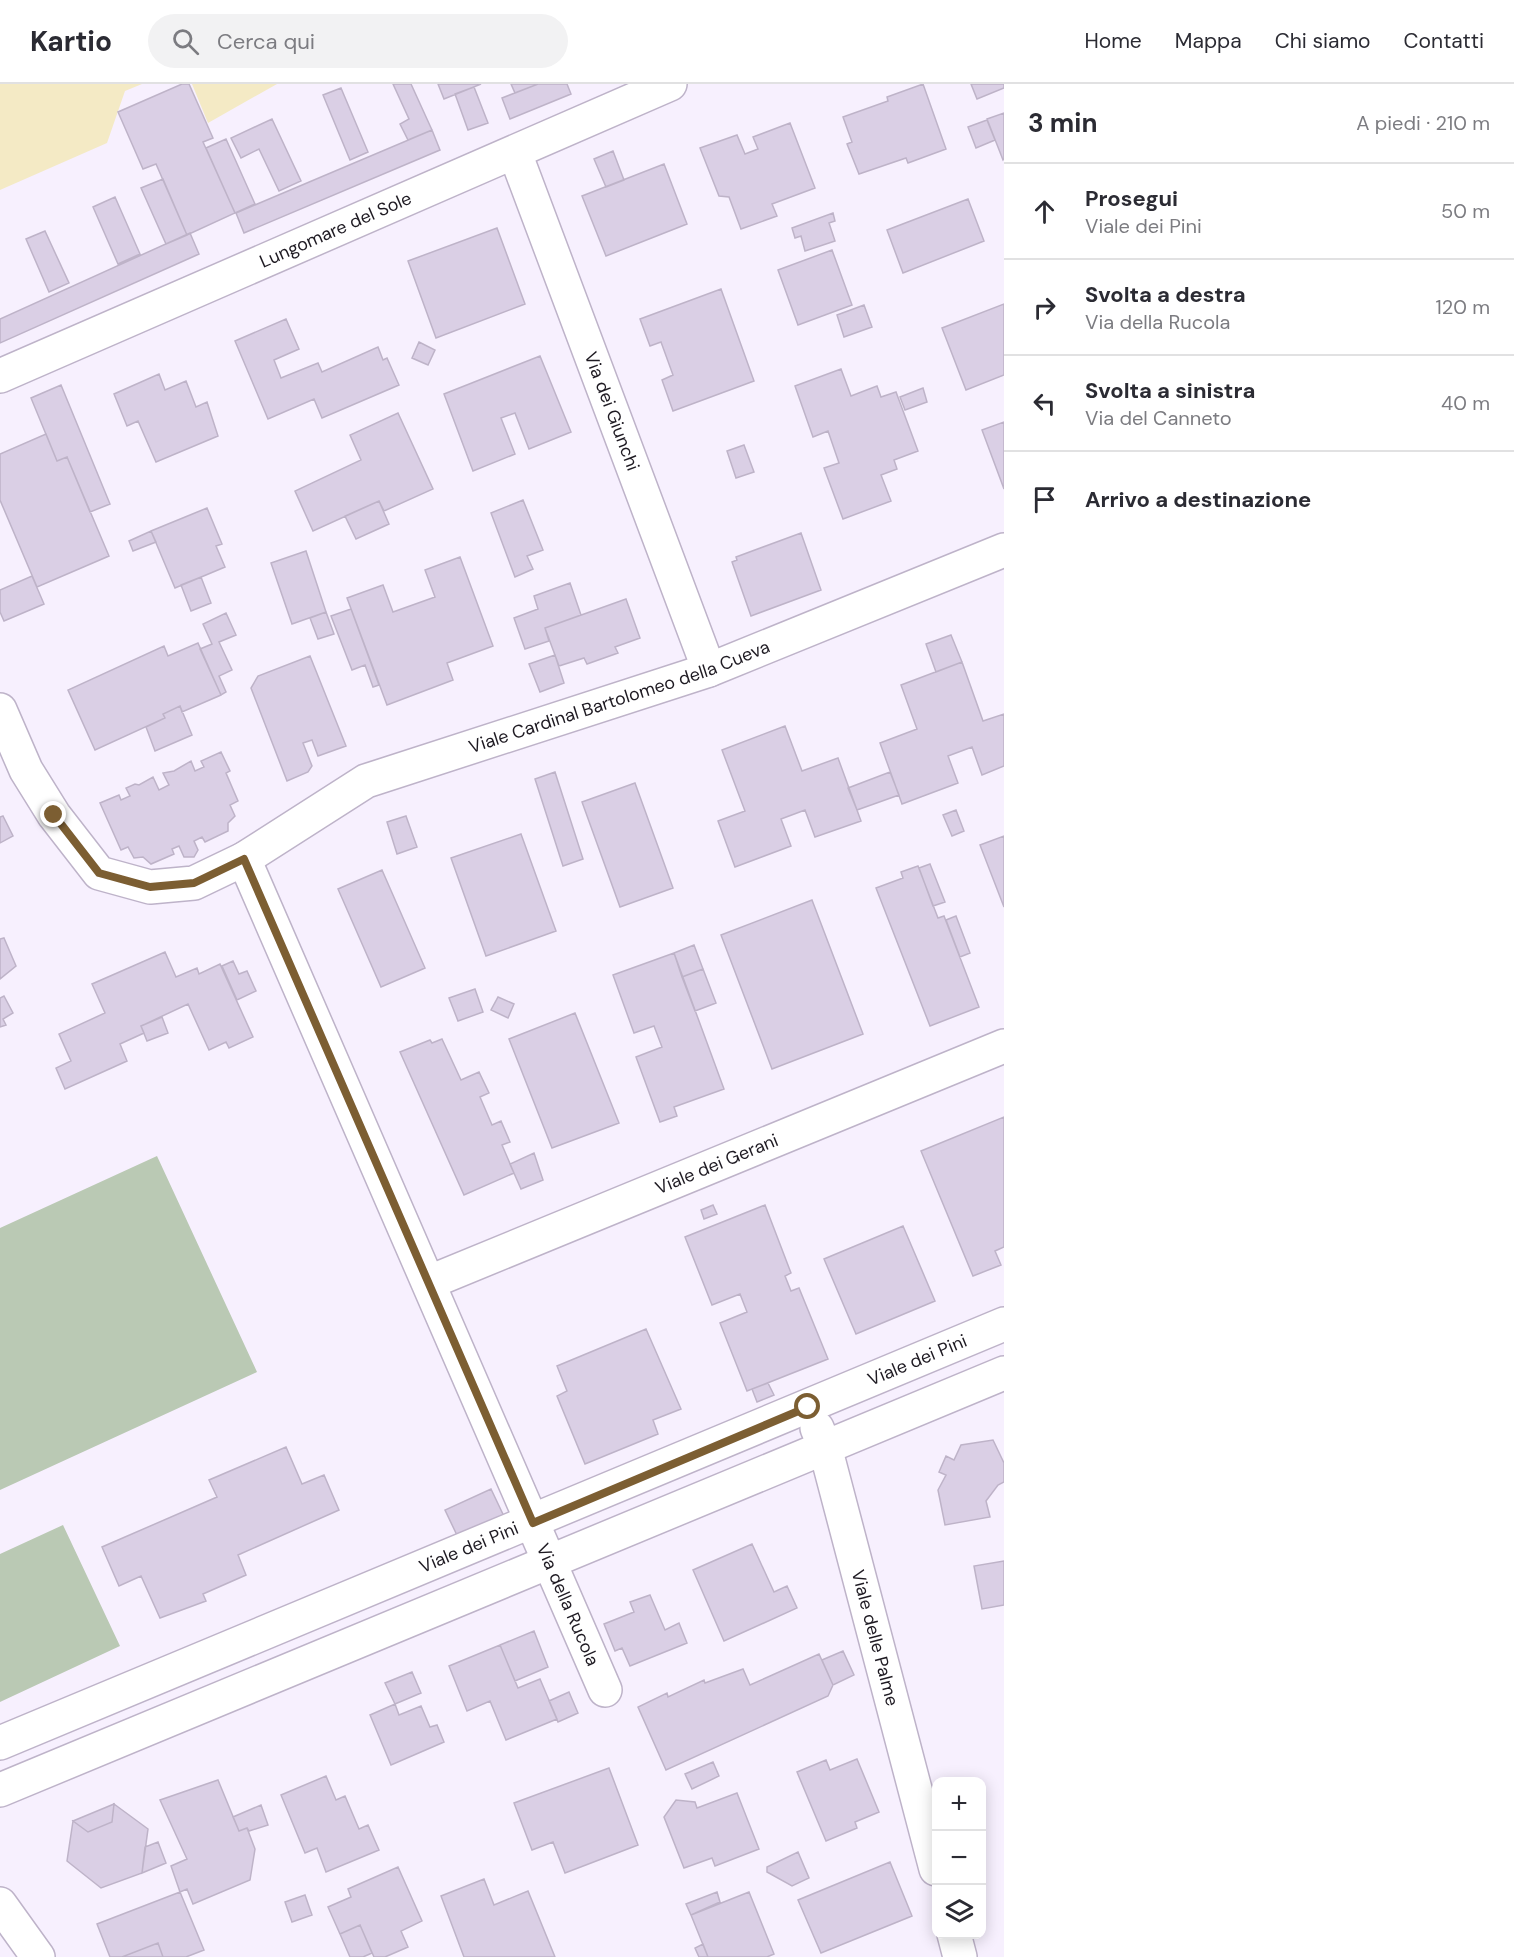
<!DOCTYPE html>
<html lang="it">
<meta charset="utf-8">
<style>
:root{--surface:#fff;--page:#f2f2f3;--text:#2b2b33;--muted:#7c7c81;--line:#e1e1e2}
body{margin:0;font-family:"DM Sans",sans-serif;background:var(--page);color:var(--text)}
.controls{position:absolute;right:18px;bottom:18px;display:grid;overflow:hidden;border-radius:12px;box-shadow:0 3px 15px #0003}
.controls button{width:54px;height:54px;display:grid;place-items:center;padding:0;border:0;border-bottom:2px solid var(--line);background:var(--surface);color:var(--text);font:30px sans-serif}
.stop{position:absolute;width:18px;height:18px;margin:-14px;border:4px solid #7c5e32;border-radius:50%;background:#fff}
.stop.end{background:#7c5e32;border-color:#fff;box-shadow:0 2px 6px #0008}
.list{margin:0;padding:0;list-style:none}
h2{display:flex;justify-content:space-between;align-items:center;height:78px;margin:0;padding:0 24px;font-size:26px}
h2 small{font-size:20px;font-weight:400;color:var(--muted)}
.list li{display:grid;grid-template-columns:39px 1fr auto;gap:18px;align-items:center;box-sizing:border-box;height:96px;padding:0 24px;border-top:2px solid var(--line)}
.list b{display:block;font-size:22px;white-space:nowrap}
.list p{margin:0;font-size:20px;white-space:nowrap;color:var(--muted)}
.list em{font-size:20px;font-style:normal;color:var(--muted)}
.icon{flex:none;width:33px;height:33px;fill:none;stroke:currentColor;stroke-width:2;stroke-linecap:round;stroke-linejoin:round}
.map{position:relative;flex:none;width:1004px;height:1873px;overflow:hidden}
header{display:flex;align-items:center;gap:36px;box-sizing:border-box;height:84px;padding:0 30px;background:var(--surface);border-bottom:2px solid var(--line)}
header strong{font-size:28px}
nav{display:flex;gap:33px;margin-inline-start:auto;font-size:21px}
.search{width:420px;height:54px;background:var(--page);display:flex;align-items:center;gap:15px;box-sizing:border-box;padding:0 21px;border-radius:33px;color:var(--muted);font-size:22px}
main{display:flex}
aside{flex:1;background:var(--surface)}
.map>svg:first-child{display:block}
.green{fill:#bac9b4}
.sand{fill:#f4eac5}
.building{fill:#dacfe5;stroke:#beb3c8;stroke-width:1.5}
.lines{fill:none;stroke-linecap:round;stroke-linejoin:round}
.street-casing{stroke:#beb3c9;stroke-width:36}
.secondary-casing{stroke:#beb3c9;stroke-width:36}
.street{stroke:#fff;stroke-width:33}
.secondary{stroke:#fff;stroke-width:33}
.route{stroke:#7c5e32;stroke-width:8}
.labels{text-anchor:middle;stroke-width:4.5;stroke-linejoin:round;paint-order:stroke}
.street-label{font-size:18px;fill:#1e1a22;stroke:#fff}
</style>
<header>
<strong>Kartio</strong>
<div class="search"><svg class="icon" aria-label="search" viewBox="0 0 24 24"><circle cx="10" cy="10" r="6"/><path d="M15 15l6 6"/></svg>Cerca qui</div>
<nav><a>Home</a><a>Mappa</a><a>Chi siamo</a><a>Contatti</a></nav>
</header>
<main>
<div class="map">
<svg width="1004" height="1873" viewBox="0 0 1004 1873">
<rect width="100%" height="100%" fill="#f7f0fe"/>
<path class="green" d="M157,1072L257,1288L0,1406V1144Z
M63,1441L120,1562L0,1618V1470Z"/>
<path class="sand" d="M0,0H142L125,7L107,59L0,106Z
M192,0H277L208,39Z"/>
<path class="building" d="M182,0H189L213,54L203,58L235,129L187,151L156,80L143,85L118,28Z
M393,0H411L432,46L408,56L400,40L409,35Z
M438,0H481L444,15Z
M511,0H538L515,9Z
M538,0H567L571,10L510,35L502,14Z
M923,0L946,65L908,79L906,74L859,90L847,60L852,58L843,33L888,17L887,13Z
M971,0H1004V4L977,15Z
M474,3L488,39L468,46L455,10Z
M341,4L368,68L350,76L323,11Z
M1004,29V75L1003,76L987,35Z
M272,35L301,97L279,107L259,65L241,74L231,54Z
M987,36L995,56L976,64L968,43Z
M790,39L815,104L772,120L777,132L741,145L729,113L719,112L700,64L737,51L745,70L758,65L753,53Z
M432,46L440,66L244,149L236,129Z
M226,55L255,120L235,129L206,64Z
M613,67L624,96L606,103L594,75Z
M664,80L687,140L606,172L582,112Z
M163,95L187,151L166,160L141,104Z
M115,113L140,170L118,180L93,123Z
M968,115L984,157L903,189L887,146Z
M833,129L835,137L829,139L835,157L805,167L801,152L795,154L792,144Z
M497,144L525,220L436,254L408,177Z
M45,147L69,199L49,208L26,155Z
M190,149L199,170L0,259V235Z
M832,166L852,221L798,241L778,186Z
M721,205L754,297L673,327L662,296L673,291L661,258L650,262L640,235Z
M1004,220V291L966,306L942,244Z
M864,221L872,243L844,253L837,231Z
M286,235L299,265L274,276L281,294L318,279L322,288L378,263L383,276L387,274L399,301L322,334L314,315L268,335L235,257Z
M419,258L435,266L428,281L412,274Z
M540,272L571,348L529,365L515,329L501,334L515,370L473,387L444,310Z
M841,285L851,312L877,302L881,313L896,308L918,367L894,376L897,385L881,391L891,417L843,435L824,384L839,379L828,347L813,353L795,302Z
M159,290L165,306L186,297L196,323L207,318L218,352L156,378L138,337L127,342L114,310Z
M61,301L110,420L90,428L67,373L57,377L31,314Z
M923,304L927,318L905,326L900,313Z
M398,329L433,405L384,427L379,417L313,447L295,407L361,376L350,351Z
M1004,338V405L982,346Z
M46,350L57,377L67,373L109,472L37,503L0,416V370Z
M744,361L754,388L736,394L727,367Z
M523,416L543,466L527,472L533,485L515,493L491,429Z
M379,417L389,440L356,455L345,432Z
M207,424L222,460L216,462L225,483L175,504L151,447Z
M151,447L156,458L133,467L129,457Z
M801,449L821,506L751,532L732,478L737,476L736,473Z
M306,467L326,528L292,540L271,479Z
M460,473L493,562L447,579L453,596L387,621L347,514L383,501L393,528L435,513L425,486Z
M32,492L44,520L4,537L0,528V506Z
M201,493L211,519L191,527L181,501Z
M570,499L581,531L545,544L549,557L525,565L514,534L538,525L534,512Z
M626,515L640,554L615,563L618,569L587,580L584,574L559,582L545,544Z
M351,525L379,601L373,603L365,581L352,586L331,532Z
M326,528L334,550L318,555L310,534Z
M226,529L236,551L219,558L232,586L219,592L226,608L221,611L200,565L212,560L203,540Z
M951,551L962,578L936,588L926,560Z
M198,559L221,611L182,628L180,622L163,630L165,634L95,666L68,606L164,562L168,572Z
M555,571L564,599L540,608L529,580Z
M310,572L346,662L318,672L312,656L303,659L312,682L308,688L287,697L251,604L258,592Z
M962,578L983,637L1004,630V682L982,691L972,663L948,672L958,699L902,720L880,659L917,645L901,601Z
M180,622L192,651L155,667L146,643L165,634L163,630Z
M785,642L802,687L838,674L861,737L815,753L805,726L781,735L791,762L735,783L718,737L745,727L722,666Z
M221,668L230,687L226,689L238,717L230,721L235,732L228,739V747L205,758L202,753L194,757L198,766L194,773H184L179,762L172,765L174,770L151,780L143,773L134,774L128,763L121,766L100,719L119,711L121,716L130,712L126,704L135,700L139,701L153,693L159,706L169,701L163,689L174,687L191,677L195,687L204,683L201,677Z
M555,688L583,775L563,782L535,695Z
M890,688L899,711L857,726L848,704Z
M635,699L673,804L620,823L582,718Z
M956,726L964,747L952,752L943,731Z
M3,732L13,752L0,759V733Z
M406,732L417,763L397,770L387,738Z
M521,750L556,847L486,872L451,774Z
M1004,752V823L980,761Z
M930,780L945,818L933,822L919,784Z
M918,782L938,834L944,832L979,923L930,942L876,804L903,794L901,788Z
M382,786L425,884L381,903L338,805Z
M812,816L863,950L772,985L721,851Z
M956,832L970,869L960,873L946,836Z
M4,854L16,882L0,895V855Z
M694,861L703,885L682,893L674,869Z
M165,868L176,893L197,884L199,890L220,880L253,953L229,964L226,958L209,966L188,920L141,942L144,949L120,960L127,977L65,1005L56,984L71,977L59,950L105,929L92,900Z
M674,869L724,1005L674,1023L677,1032L660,1038L636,973L662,963L654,942L634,949L613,891Z
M233,877L239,890L247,887L256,907L237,916L222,882Z
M703,885L716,919L695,927L682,893Z
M475,905L483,928L458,937L449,914Z
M4,912L13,929L3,935L6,941L0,943V914Z
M498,913L514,920L508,934L491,926Z
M575,929L619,1039L552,1064L509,955Z
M162,933L168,949L147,957L141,942Z
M442,955L461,996L479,988L489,1009L480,1013L492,1041L501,1037L510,1058L502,1061L514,1089L464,1111L400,968L430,956L432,959Z
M1004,1033V1163L995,1167L1001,1181L973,1192L921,1067Z
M534,1069L543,1096L521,1105L510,1080Z
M713,1121L717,1130L704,1135L701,1126Z
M765,1121L791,1189L785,1192L791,1207L799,1204L828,1275L747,1307L720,1239L747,1228L740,1210L712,1221L685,1153Z
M903,1142L935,1217L856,1250L824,1175Z
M646,1245L681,1325L653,1336L658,1350L585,1380L557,1312L567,1307L557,1282Z
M768,1299L774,1311L757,1318L752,1305Z
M993,1356L1004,1379V1398L998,1401L986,1417L990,1433L945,1441L938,1406L946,1391L939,1388L946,1372L954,1376L961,1361Z
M286,1363L302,1400L324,1391L339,1426L238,1471L246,1491L203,1510L206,1517L160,1534L141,1492L119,1502L102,1463L217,1413L209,1396Z
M491,1405L510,1445L464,1466L445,1426Z
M752,1460L774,1508L787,1502L797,1524L724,1557L693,1486Z
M1004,1477V1521L982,1525L974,1482Z
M650,1511L665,1546L679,1539L687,1559L630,1582L622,1564L615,1567L604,1540L634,1528L630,1518Z
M534,1547L548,1583L515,1597L500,1561Z
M500,1561L518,1604L540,1595L557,1635L506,1656L490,1617L467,1627L449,1582Z
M843,1567L854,1591L833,1601L822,1576Z
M819,1570L833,1601L828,1612L666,1686L638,1623L667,1609L668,1613L704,1596L705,1599L743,1585L750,1601Z
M412,1588L421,1609L395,1620L385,1599Z
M569,1608L578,1629L558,1638L549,1617Z
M395,1620L399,1631L421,1622L430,1643L437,1641L444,1658L391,1681L370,1631Z
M857,1675L879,1728L855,1738L857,1744L826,1757L797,1688L826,1676L830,1686Z
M713,1678L719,1692L692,1705L685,1690Z
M609,1684L638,1761L565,1789L553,1758L532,1766L514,1719Z
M326,1692L336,1716L345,1712L359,1745L368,1741L379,1766L326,1788L317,1764L305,1769L281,1711Z
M218,1696L239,1747L247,1744L255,1765L250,1796L193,1820L187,1805L180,1808L171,1782L187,1775L160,1716Z
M737,1709L759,1765L715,1782L712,1774L684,1784L664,1733L676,1716L695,1718L697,1724Z
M114,1720L112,1738L88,1748L73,1737Z
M114,1720L148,1745L142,1789L101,1804L67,1777L73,1737L88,1748L112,1738Z
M261,1721L268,1741L249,1747L247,1744L239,1747L233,1733Z
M158,1758L166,1779L142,1789L145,1763Z
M798,1768L809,1794L792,1802L767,1788V1783Z
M890,1778L912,1832L821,1869L798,1816Z
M398,1783L422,1837L401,1847L408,1863L385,1873H374L360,1841L340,1850L328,1823L351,1813L348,1805Z
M484,1795L494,1821L528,1807L555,1873H464L441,1812Z
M180,1808L204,1866L186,1873H163L158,1859L122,1873H110L97,1840Z
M717,1808L720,1818L691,1831L686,1820Z
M749,1808L774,1870L767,1873H708L691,1831Z
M305,1811L312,1831L292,1838L285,1818Z
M360,1841L372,1869L363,1873H350L340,1850Z
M158,1859L163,1873H122Z
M703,1860L708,1873H699L695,1864Z"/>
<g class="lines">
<g class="street-casing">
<g id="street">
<path id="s1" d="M515,69L709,586"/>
<path id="s2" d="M0,626L26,686L54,731L99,789L150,803L194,799L244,775L366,697L709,586L1004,466"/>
<path id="s3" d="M244,775L605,1606"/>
<path id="s4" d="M430,1198L1004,962"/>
<path id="s5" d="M817,1344L825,1363L936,1785"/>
<path id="s6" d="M0,1659L1004,1240"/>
<path d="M0,1706L1004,1289"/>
<path d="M0,1820L38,1873"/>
<path d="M954,1850L960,1873"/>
</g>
</g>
<g class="secondary-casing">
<g id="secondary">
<path id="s7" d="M0,292L670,0"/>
</g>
</g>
<use href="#street" class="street"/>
<use href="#secondary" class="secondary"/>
</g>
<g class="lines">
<path class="route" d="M54,731L99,789L150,803L194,799L244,775L533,1439L808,1323"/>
</g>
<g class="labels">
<g class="street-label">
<text dy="6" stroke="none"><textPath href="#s7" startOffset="366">Lungomare del Sole</textPath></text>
<text dy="6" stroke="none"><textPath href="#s1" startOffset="276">Via dei Giunchi</textPath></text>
<text dy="6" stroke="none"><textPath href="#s2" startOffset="756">Viale Cardinal Bartolomeo della Cueva</textPath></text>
<text dy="6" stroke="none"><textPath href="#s4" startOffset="310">Viale dei Gerani</textPath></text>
<text dy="6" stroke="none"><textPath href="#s6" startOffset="994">Viale dei Pini</textPath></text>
<text dy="6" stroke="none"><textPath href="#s6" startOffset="508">Viale dei Pini</textPath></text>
<text dy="6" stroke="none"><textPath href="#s3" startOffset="813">Via della Rucola</textPath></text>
<text dy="6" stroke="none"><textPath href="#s5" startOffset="218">Viale delle Palme</textPath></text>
</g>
</g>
</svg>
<div class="controls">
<button>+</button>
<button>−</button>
<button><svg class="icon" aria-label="layers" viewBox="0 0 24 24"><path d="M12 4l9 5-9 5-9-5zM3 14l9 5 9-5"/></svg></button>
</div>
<div class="stop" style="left:808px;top:1323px"></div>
<div class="stop end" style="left:54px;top:731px"></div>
</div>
<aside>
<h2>3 min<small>A piedi · 210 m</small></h2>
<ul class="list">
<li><svg class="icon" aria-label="ahead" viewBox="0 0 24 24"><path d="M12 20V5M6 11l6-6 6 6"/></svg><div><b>Prosegui</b><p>Viale dei Pini</p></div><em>50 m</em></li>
<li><svg class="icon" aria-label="right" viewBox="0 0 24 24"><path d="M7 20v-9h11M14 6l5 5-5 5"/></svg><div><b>Svolta a destra</b><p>Via della Rucola</p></div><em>120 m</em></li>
<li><svg class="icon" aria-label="left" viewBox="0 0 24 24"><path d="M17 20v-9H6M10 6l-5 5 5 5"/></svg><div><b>Svolta a sinistra</b><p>Via del Canneto</p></div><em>40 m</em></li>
<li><svg class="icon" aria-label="arrive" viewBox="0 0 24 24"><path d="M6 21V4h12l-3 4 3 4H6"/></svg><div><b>Arrivo a destinazione</b></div></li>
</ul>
</aside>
</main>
